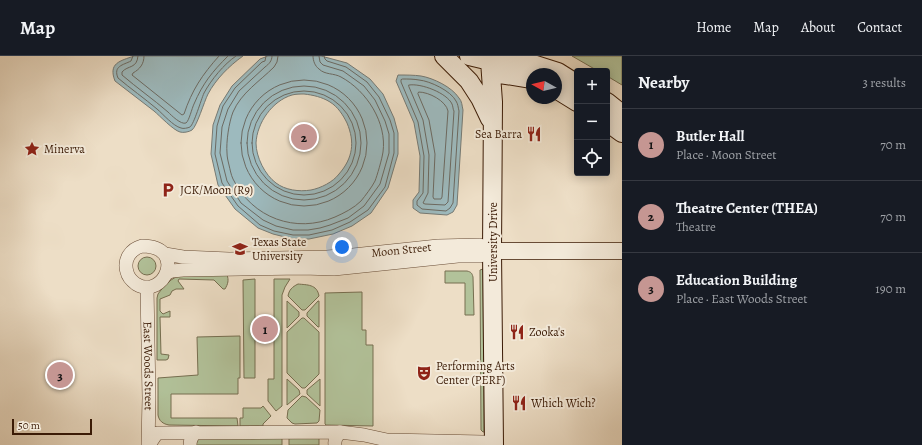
<!DOCTYPE html>
<meta charset="utf-8">
<style>
:root{--surface:#171b24;--page:#242831;--text:#f1f3f6;--muted:#9ea1a6;--line:#363941;--accent:#c59692}
body{margin:0;font-family:Alegreya,serif;background:var(--page);color:var(--text)}
.controls{position:absolute;right:12px;top:12px;display:grid;overflow:hidden;border-radius:4px;box-shadow:0 2px 10px #0003}
.controls button{width:36px;height:36px;display:grid;place-items:center;padding:0;border:0;border-bottom:1px solid var(--line);background:var(--surface);color:var(--text);font:20px sans-serif}
.compass{position:absolute;left:526px;top:12px;width:36px;height:36px;border-radius:50%;background:var(--surface);box-shadow:0 2px 10px #0003;rotate:278deg}
.scale{position:absolute;left:12px;bottom:10px;width:80px;box-sizing:border-box;padding-left:4px;border:2px solid #3b1b06;border-top:0;font-size:11px;line-height:14px;white-space:nowrap;color:#3b1b06;-webkit-text-stroke:3px #f3eada;paint-order:stroke}
.you{position:absolute;left:342px;top:191px;width:14px;height:14px;margin:-10px;border:3px solid #fff;border-radius:50%;background:#1a73e8;box-shadow:0 0 0 6px #1a73e833}
.badge{display:grid;place-items:center;width:26px;height:26px;border-radius:50%;background:var(--accent);color:#111;font-size:13px;font-weight:700}
.pin{position:absolute;translate:-50% -50%;border:2px solid #fff;box-shadow:0 1px 4px #0006}
.list{margin:0;padding:0;list-style:none}
h2{display:flex;justify-content:space-between;align-items:center;height:52px;margin:0;padding:0 16px;font-size:17px}
h2 small{font-size:13px;font-weight:400;color:var(--muted)}
.list li{display:grid;grid-template-columns:26px 1fr auto;gap:12px;align-items:center;box-sizing:border-box;height:72px;padding:0 16px;border-top:1px solid var(--line)}
.list b{display:block;font-size:15px;white-space:nowrap}
.list p{margin:0;font-size:13px;white-space:nowrap;color:var(--muted)}
.list em{font-size:13px;font-style:normal;color:var(--muted)}
.icon{flex:none;width:22px;height:22px;fill:none;stroke:currentColor;stroke-width:2;stroke-linecap:round;stroke-linejoin:round}
.map{position:relative;flex:none;width:622px;height:389px;overflow:hidden}
header{display:flex;align-items:center;gap:24px;box-sizing:border-box;height:56px;padding:0 20px;background:var(--surface);border-bottom:1px solid var(--line)}
header strong{font-size:19px}
nav{display:flex;gap:22px;margin-inline-start:auto;font-size:14px}
main{display:flex}
aside{flex:1;background:var(--surface)}
.map>svg:first-child{display:block}
.green{fill:#b2c29a;stroke:#766e50}
.water{fill:#9dbabe;stroke:#767a74;fill-rule:evenodd}
.lines{fill:none;stroke-linecap:round;stroke-linejoin:round}
.shore{stroke:#6c6a62;stroke-width:1}
.minor-casing{stroke:#684c36;stroke-width:14}
.tertiary-casing{stroke:#684c36;stroke-width:18}
.secondary-casing{stroke:#3b1b06;stroke-width:20}
.minor{stroke:#f3eada;stroke-width:13}
.tertiary{stroke:#f3eada;stroke-width:16}
.secondary{stroke:#f3eada;stroke-width:18}
.labels{text-anchor:middle;stroke-width:4;stroke-linejoin:round;paint-order:stroke}
.poi-label{font-size:12px;fill:#3b1b06;stroke:#f3eada;text-anchor:start}
.street-label{font-size:12px;fill:#3b1b06;stroke:#f3eada}
</style>
<header>
<strong>Map</strong>
<nav><a>Home</a><a>Map</a><a>About</a><a>Contact</a></nav>
</header>
<main>
<div class="map">
<svg width="622" height="389" viewBox="0 0 622 389">
<rect width="100%" height="100%" fill="#eddec6"/>
<filter id="stains"><feTurbulence type="fractalNoise" baseFrequency=".005" numOctaves="4"/><feColorMatrix values="0 0 0 0 .2 0 0 0 0 .09 0 0 0 0 .02 0 0 0 .5 -.17"/></filter>
<radialGradient id="worn" r=".72"><stop offset=".6" stop-color="#630" stop-opacity="0"/><stop offset="1" stop-color="#630" stop-opacity=".3"/></radialGradient>
<path class="green" d="M572,0H622V29L607,20V15H598Z
M138 210a9 9 0 1 1 18 0a9 9 0 1 1-18 0Z
M483,213L484,376H483L481,374L480,214Z
M445,215H467C471,216 472,217 473,221L474,259H465V227H445Z
M227,219C229,224 228,228 225,233H223L214,224L179,223L178,225L184,233H176L172,235L170,239L160,243V255L163,258L170,255V261H160L161,298L169,299L168,303L166,304H157V242L158,238L161,234L171,224L176,221L180,220Z
M255,223V322H244L243,224Z
M274,223H290L285,231L282,239V350L276,355L268,345V323H274Z
M298,228C307,229 317,228 319,240L305,254H302L288,240C289,234 292,231 298,228Z
M362,236V274H366V289H373V370L326,369L325,368V237Z
M287,245L299,256V260L287,272Z
M318,245H319V271H318L307,260V257Z
M302,262H304L319,276V318L305,332H302L287,317V276Z
M239,280H240V322H238V338H171V362H237L238,370L169,369C163,368 159,365 158,359V322L198,319L197,281Z
M287,323L299,334L300,338L287,349Z
M320,323V350L307,338V334Z
M302,340L306,341L320,354L319,365L317,367L295,368L292,367L287,362L288,354Z
M263,350L271,360L263,368V370H240V362H243V352H261Z
M199,381H282V389H196V386Z
M289,381H319V389H289Z"/>
<path class="water" d="M134,0H243C229,10 216,23 208,38C204,46 197,70 192,74C189,76 183,77 180,76C173,74 160,60 154,55C141,45 128,35 115,25C108,7 120,5 134,0Z
M268,0H321L347,7L370,23L383,38L394,62L398,77V98L388,132L371,157L352,170L333,178L309,183H293L273,178L258,172L235,153L218,129L211,98L213,69L220,49L232,30L260,3ZM304,38C313,39 322,41 330,46C338,51 343,59 347,67C355,86 353,102 339,118C333,126 321,132 311,134C299,136 285,134 276,127C265,119 256,101 256,87C257,67 272,45 292,39C296,38 300,38 304,38Z
M398,19C406,19 414,19 421,20C433,22 452,31 459,42C462,45 462,50 463,54L457,149L453,156L447,159L420,157L413,152V144L419,136L420,100L414,67L396,25Z"/>
<g class="lines">
<path class="shore" d="M133,0L131,5C123,9 113,10 118,22C131,33 144,42 157,53C163,58 173,70 181,72C183,73 188,72 190,71C194,68 201,44 204,37C211,24 224,8 236,0
M138,0C137,13 128,9 122,16V19C137,32 153,43 168,56C171,59 181,69 186,67C189,65 192,52 194,48C203,27 212,16 228,0
M144,0C144,8 140,13 133,17L132,19L182,59L184,58C192,34 202,19 219,0
M266,0L265,5L262,6L235,32L223,50L217,70L215,98L222,127L238,150L260,169L274,175L293,179H309L332,174L350,166L368,154L385,131L394,97V77L390,64L379,41L367,26L346,11L327,5L325,3L324,0
M272,0C272,5 269,8 265,11L239,35L228,53L222,71L220,97L227,125L241,147L263,164L276,170L293,174H308L320,172L330,169L348,162L364,150L380,128L389,97V78L385,65L375,44L364,30L343,15L323,9L320,6L319,0
M278,0L277,6L274,11C260,25 241,37 233,56C229,66 226,86 227,97C227,101 228,105 229,109C230,113 231,119 233,123C252,162 296,178 335,161C344,157 354,152 361,145C365,140 372,131 375,125C377,120 382,103 383,96C387,67 367,35 341,21C334,17 325,19 319,13C315,10 313,5 313,0
M403,23C408,23 414,23 419,24C430,25 451,35 456,45C458,48 458,51 459,55L453,147L450,152L446,155L422,153L417,149V145L423,137L424,100L418,66L401,26V24Z
M241 87a63 63 0 1 1 126 0a63 63 0 1 1-126 0Z
M409,29C421,27 447,37 452,48C453,50 453,54 454,55L448,146L445,149L425,148L423,147L428,137L429,99L423,64L409,31Z
M247 87a57 57 0 1 1 114 0a57 57 0 1 1-114 0Z
M252 87a52 52 0 1 1 104 0a52 52 0 1 1-104 0Z
M419,36C429,36 446,45 448,55L442,141L441,143H434L433,141L435,98L429,64L418,38Z"/>
<g class="minor-casing">
<g id="minor">
<path d="M142,190C188,190 164,245 136,228C132,225 128,221 127,216C123,203 131,193 142,190Z"/>
<path id="s1" d="M165,198L183,201L229,203L327,201L353,199L438,190L480,189L492,195"/>
<path d="M167,217L172,215L183,214L303,212L334,213L458,200H480L492,195"/>
<path id="s2" d="M147,231L149,342L148,389"/>
<path d="M149,389L157,377H159L340,376L364,379L387,384L483,386L489,389"/>
<path d="M190,389C190,383 192,380 196,376"/>
<path d="M335,389C334,383 337,380 340,376"/>
</g>
</g>
<g class="tertiary-casing">
<path id="tertiary" d="M492,195H622"/>
</g>
<g class="secondary-casing">
<path id="secondary" d="M444,0L469,25L480,42L490,63
M469,0L490,5
M490,5L493,46L492,195L494,389
M490,5L502,2L520,4L558,16L577,28
M490,5L500,18L532,23
M556,33L577,46
M607,46L622,58
M607,66L622,77"/>
</g>
<use href="#minor" class="minor"/>
<use href="#tertiary" class="tertiary"/>
<use href="#secondary" class="secondary"/>
</g>
<defs>
<g id="restaurant-bare" transform="scale(1.2)"><path d="M-5-6h1v4h1v-4h1v4h1v-4h1v5L-1.5 .5V6h-2V.5L-5-1ZM5-6V6H3V1.5H1.5Q1.5-4 5-6Z" fill="#8f2418" stroke="#f3eada" stroke-width="2.5" paint-order="stroke"/></g>
<g id="sight-bare" transform="scale(1.2)"><path d="M0-6L1.8-2.2L6-1.7L2.9 1.2L3.7 5.4L0 3.3L-3.7 5.4L-2.9 1.2L-6-1.7L-1.8-2.2Z" fill="#8f2418" stroke="#f3eada" stroke-width="2.5" paint-order="stroke"/></g>
<g id="parking-bare" transform="scale(1.2)"><path d="M-3.5-5.5H1a3.5 3.5 0 0 1 0 7H-1V5.5H-3.5ZM-1-3.4V-.6H.8a1.4 1.4 0 0 0 0-2.8Z" fill="#8f2418" stroke="#f3eada" stroke-width="2.5" paint-order="stroke"/></g>
<g id="university-bare" transform="scale(1.2)"><path d="M0-5L7-2L0 1L-7-2ZM-4 1L0 2.5L4 1V4Q0 6-4 4Z" fill="#8f2418" stroke="#f3eada" stroke-width="2.5" paint-order="stroke"/></g>
<g id="theatre-bare" transform="scale(1.2)"><path d="M-5-5.5Q0-4 5-5.5V0Q5 5 0 6Q-5 5-5 0ZM-3.3-2.5H-1v1.5H-3.3ZM1-2.5H3.3v1.5H1ZM-2.8 1Q0 5.5 2.8 1Z" fill="#8f2418" stroke="#f3eada" stroke-width="2.5" paint-order="stroke"/></g>
</defs>
<g fill-rule="evenodd">
<use href="#restaurant-bare" x="534" y="78"/>
<use href="#sight-bare" x="32" y="93"/>
<use href="#parking-bare" x="168" y="134"/>
<use href="#university-bare" x="240" y="193"/>
<use href="#restaurant-bare" x="517" y="276"/>
<use href="#theatre-bare" x="424" y="317"/>
<use href="#restaurant-bare" x="519" y="347"/>
</g>
<g class="labels">
<g class="poi-label">
<text x="522" y="82" text-anchor="end">Sea Barra</text>
<text x="44" y="97">Minerva</text>
<text x="180" y="138">JCK/Moon (R9)</text>
<text x="252" y="190">Texas State<tspan x="252" dy="14">University</tspan></text>
<text x="529" y="280">Zooka's</text>
<text x="436" y="314">Performing Arts<tspan x="436" dy="14">Center (PERF)</tspan></text>
<text x="531" y="351">Which Wich?</text>
</g>
<g class="street-label">
<text transform="translate(493 186) rotate(-90)" y="4">University Drive</text>
<text dy="4" stroke="none"><textPath href="#s1" startOffset="237">Moon Street</textPath></text>
<text dy="4" stroke="none"><textPath href="#s2" startOffset="79">East Woods Street</textPath></text>
</g>
</g>
<rect width="100%" height="100%" filter="url(#stains)"/>
<rect width="100%" height="100%" fill="url(#worn)"/>
</svg>
<div class="controls">
<button>+</button>
<button>−</button>
<button><svg class="icon" aria-label="locate" viewBox="0 0 24 24"><circle cx="12" cy="12" r="6"/><path d="M12 2v4M12 18v4M2 12h4M18 12h4"/></svg></button>
</div>
<svg class="compass" viewBox="-18 -18 36 36"><path d="M0-13l5 13h-10z" fill="#e53935"/><path d="M0 13l5-13h-10z" fill="#9ea1a6"/></svg>
<div class="scale">50 m</div>
<div class="you"></div>
<div class="pin badge" style="left:265px;top:273px">1</div>
<div class="pin badge" style="left:304px;top:81px">2</div>
<div class="pin badge" style="left:60px;top:319px">3</div>
</div>
<aside>
<h2>Nearby<small>3 results</small></h2>
<ul class="list">
<li><span class="badge">1</span><div><b>Butler Hall</b><p>Place · Moon Street</p></div><em>70 m</em></li>
<li><span class="badge">2</span><div><b>Theatre Center (THEA)</b><p>Theatre</p></div><em>70 m</em></li>
<li><span class="badge">3</span><div><b>Education Building</b><p>Place · East Woods Street</p></div><em>190 m</em></li>
</ul>
</aside>
</main>
